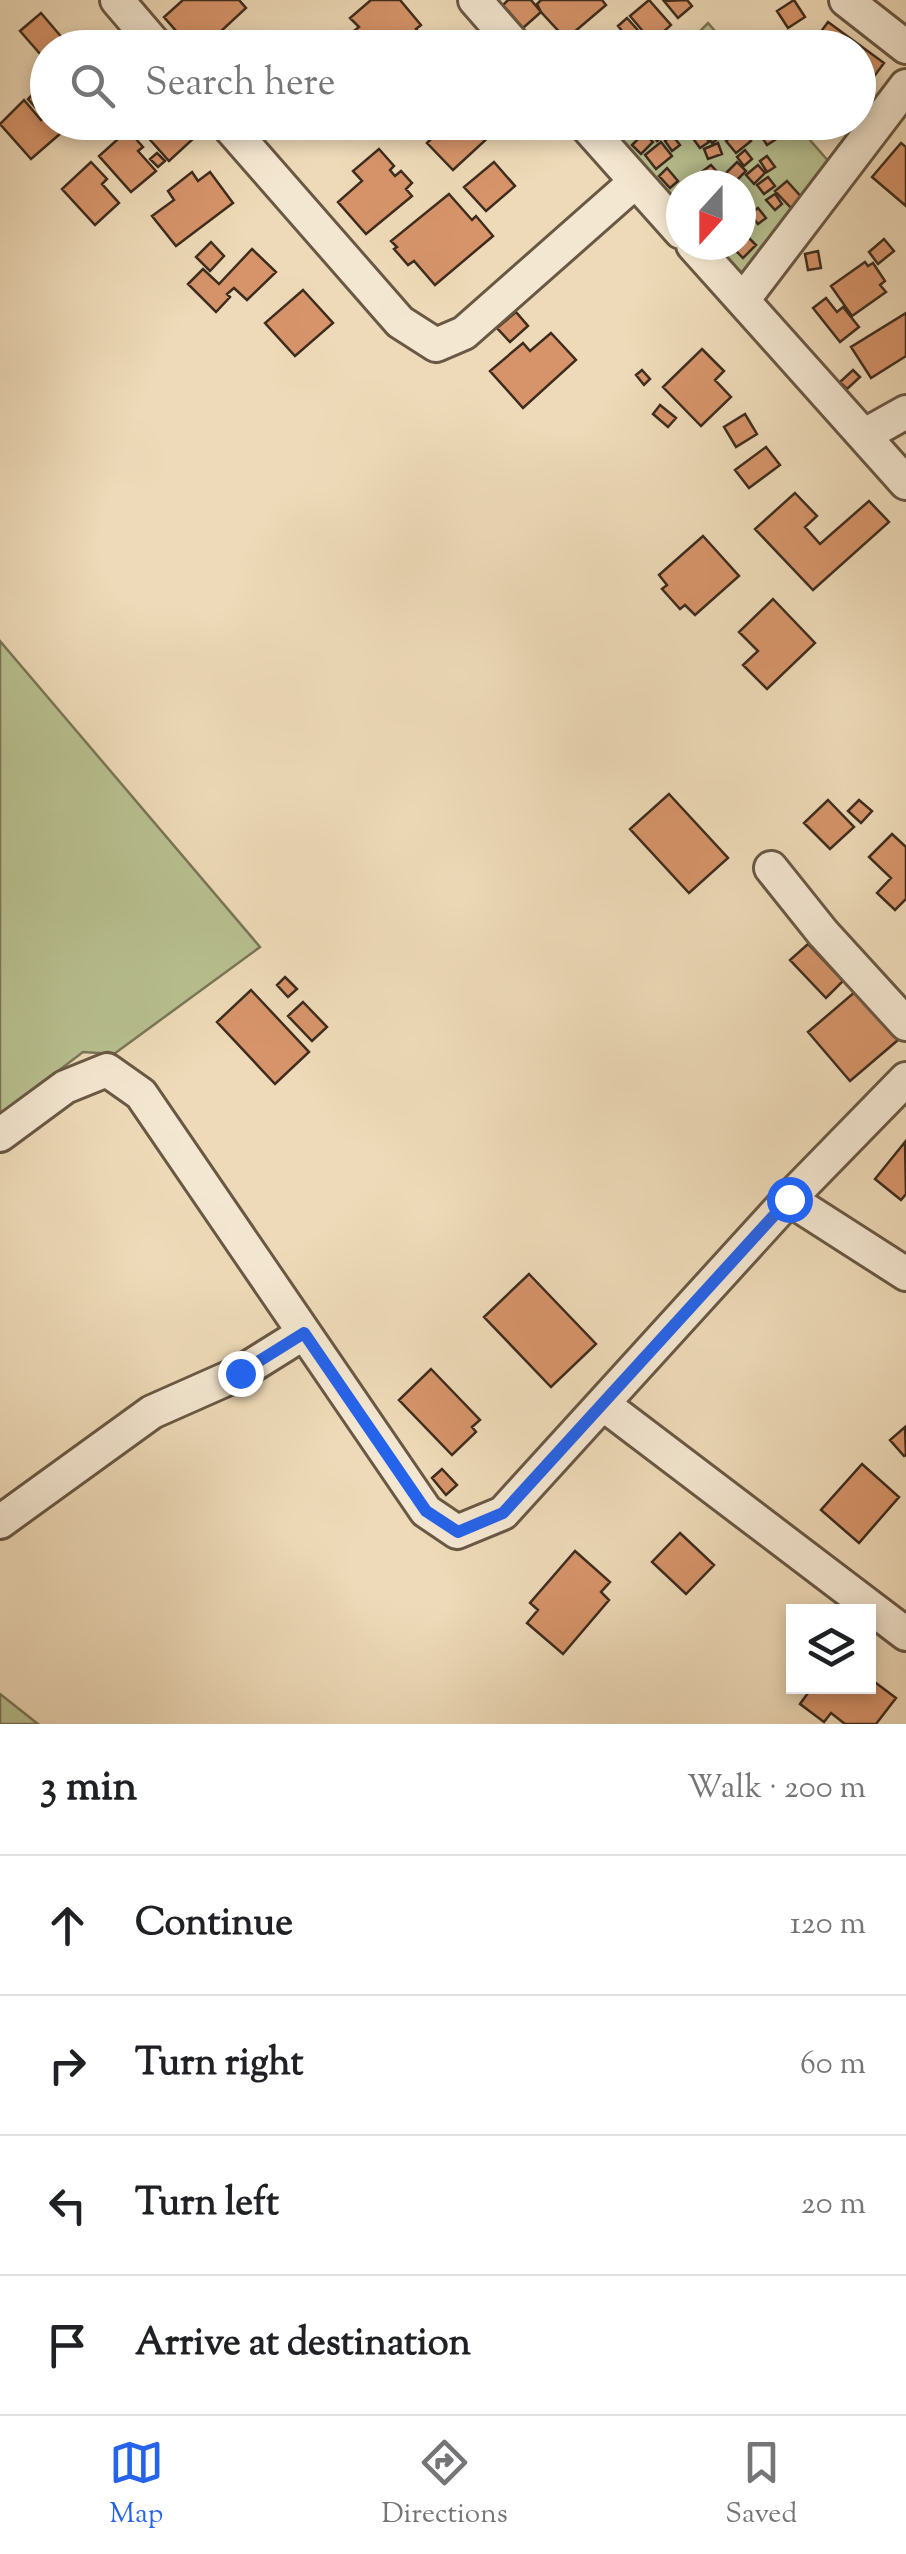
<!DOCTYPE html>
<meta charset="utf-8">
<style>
:root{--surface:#fff;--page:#f2f2f2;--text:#202124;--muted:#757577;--line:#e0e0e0;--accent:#2563eb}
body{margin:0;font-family:"Sorts Mill Goudy",serif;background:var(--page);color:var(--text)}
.controls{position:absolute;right:30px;bottom:30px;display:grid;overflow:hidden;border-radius:0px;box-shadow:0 5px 15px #0003}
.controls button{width:90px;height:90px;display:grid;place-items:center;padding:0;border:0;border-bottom:2px solid var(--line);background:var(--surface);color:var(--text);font:50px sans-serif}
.compass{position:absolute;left:666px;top:170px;width:90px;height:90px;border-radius:50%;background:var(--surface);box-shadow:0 5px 15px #0003;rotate:201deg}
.stop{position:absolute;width:30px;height:30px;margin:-22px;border:8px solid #2563eb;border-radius:50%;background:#fff}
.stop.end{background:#2563eb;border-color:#fff;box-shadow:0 2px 10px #0008}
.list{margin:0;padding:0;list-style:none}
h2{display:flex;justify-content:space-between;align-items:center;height:130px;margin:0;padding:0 40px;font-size:42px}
h2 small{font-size:32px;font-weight:400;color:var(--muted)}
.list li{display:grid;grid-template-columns:65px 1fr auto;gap:30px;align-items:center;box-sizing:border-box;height:140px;padding:0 40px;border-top:2px solid var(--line)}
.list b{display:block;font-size:38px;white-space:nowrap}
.list em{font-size:32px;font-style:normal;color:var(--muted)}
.icon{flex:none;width:55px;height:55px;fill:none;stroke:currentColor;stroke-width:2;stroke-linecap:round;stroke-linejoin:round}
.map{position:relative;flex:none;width:906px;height:1724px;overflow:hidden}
.search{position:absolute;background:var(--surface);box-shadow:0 5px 15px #0003;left:30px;right:30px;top:30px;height:110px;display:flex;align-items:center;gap:25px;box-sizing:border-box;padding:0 35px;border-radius:55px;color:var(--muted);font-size:38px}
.sheet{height:690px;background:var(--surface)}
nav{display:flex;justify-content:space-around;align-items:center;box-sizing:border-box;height:140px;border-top:2px solid var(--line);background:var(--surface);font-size:28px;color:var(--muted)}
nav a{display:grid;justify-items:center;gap:5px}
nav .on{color:var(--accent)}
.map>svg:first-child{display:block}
.green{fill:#b8c090;stroke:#7a7657;stroke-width:2.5}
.building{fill:#d7946a;stroke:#3d2c1e;stroke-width:2.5}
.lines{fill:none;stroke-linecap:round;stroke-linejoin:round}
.minor-casing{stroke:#695844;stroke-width:38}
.minor{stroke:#f4e7d1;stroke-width:32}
.route{stroke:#2563eb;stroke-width:12}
</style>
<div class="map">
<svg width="906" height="1724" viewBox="0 0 906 1724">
<rect width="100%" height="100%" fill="#eedab8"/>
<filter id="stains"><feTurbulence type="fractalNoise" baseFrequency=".002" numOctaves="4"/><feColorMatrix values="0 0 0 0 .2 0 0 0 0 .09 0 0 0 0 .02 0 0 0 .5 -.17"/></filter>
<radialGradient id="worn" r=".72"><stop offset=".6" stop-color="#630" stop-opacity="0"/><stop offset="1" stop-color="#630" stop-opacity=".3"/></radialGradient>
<path class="green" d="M708,23L729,47H684Z
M611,123H795L837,171L746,285L706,245H741V185H681V219L600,134Z
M0,641L260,947L114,1054L83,1052L0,1115Z
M0,1694L38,1724H0Z"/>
<path class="building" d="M183,0H239L246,8L203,48H191L164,17Z
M371,0H400L421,25L416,29L432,48H360L349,35L359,27L350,18Z
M508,0H531L541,12L523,28L503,5Z
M541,0H602L606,5L566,39L541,12L537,4Z
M649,0L671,25L652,42L630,16Z
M687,0L692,6L678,18L664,1Z
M794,0L805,17L788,28L777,11Z
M41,13L70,47L48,48V63L20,31Z
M627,18L653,47L598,48L596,45L611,32L622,44L628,38L618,26Z
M828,22L884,63L864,90L858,87V48H809Z
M101,33L114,48H85Z
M48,80V102L37,90Z
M35,92L42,100L35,107L28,99Z
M24,100L41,120L46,116L48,122H52L61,133L31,159L0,124Z
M138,122H179L194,138L169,161L136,124Z
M334,122H357L348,134Z
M448,122H505L453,170L427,143Z
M657,122L666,134L657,141L648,129Z
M681,122H697L698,124L685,135L677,126Z
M708,122H714L723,135L712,143L702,127Z
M741,129L751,141L736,153L726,141Z
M128,130L143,147L138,151L156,171L131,192L99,156Z
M768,130L775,140L767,145L761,136Z
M701,131L709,142L700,148L692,137Z
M644,133L653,142L641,154L632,145Z
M672,135L680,145L672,151L665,141Z
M661,142L672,156L656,169L645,155Z
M718,143L722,154L708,159L704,149Z
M901,143L906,147V206L872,177Z
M379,149L394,166L390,170L395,176L401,171L412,183L406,189L412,196L366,234L338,202L362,181L353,171Z
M745,150L752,159L744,166L737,157Z
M157,153L165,161L158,167L150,159Z
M767,156L775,167L767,172L760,161Z
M91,162L107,179L102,184L119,203L95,225L62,189Z
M494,162L515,186L486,211L464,187Z
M737,162L746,171L732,185L723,176Z
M711,165L719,174L712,181L703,171Z
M758,165L765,173L754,184L746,175Z
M667,168L678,181L670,188L659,176Z
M192,172L198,181L210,172L233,203L176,246L152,216L174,200L168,191Z
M768,177L775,186L764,194L757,185Z
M787,181L804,200L793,210L775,191Z
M449,194L472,220L476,216L493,236L435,285L414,261L408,265L394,249L397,247L391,241Z
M775,194L782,204L775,210L766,200Z
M758,208L766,218L758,224L750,214Z
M744,217L752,226L742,235L741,220Z
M748,237L756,245L743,258L735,250Z
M884,239L894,251L878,264L869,252Z
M211,242L224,256L210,271L196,257Z
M252,249L276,272L247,300L234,288L227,294L230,297L216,312L188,284L203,269L219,284Z
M818,251L821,268L808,270L805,254Z
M865,262L868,266L873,263L885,281L880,285L886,292L852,316L831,286Z
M303,290L333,323L295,356L265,323Z
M826,298L837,312L843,307L859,327L840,342L813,308Z
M516,312L528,326L510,342L497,328Z
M906,313V356L871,378L851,347Z
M551,333L576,360L523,408L490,371L523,343L530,351Z
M702,349L724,371L715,380L731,397L701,426L663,387Z
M642,370L650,379L644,385L636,375Z
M853,370L860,377L847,389L840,382Z
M660,405L676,418L668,427L653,414Z
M745,414L757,434L736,447L724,427Z
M766,447L780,465L749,488L735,470Z
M795,493L817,516L805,527L820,544L869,501L889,522L813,590L755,529Z
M703,536L739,576L695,615L685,605L680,609L662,589L667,585L659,575Z
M773,599L815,643L767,689L743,665L758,651L739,632Z
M669,794L728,858L689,893L630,829Z
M828,800L854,827L830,849L804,823Z
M859,800L872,811L861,823L848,811Z
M892,834L906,847V899L895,910L877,893L891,878L869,857Z
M808,944L843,981L826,998L790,960Z
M285,977L297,989L288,997L277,985Z
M251,990L309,1052L275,1084L217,1022Z
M856,991L898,1040L850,1081L808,1032Z
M303,1002L327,1027L312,1041L288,1016Z
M905,1142L906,1194L901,1200L875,1179Z
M529,1274L596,1344L551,1387L484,1317Z
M431,1369L480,1420L472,1427L476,1432L452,1455L399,1400Z
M905,1427L906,1455L904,1456L890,1440Z
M862,1464L899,1497L859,1543L821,1510Z
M442,1469L457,1485L446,1495L432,1478Z
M680,1533L714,1565L686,1594L652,1562Z
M575,1551L610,1582L601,1592L609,1600L563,1654L527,1623L538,1610L530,1603Z
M868,1677L896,1698L876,1724H845L831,1713L824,1722L800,1704L813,1686H868Z"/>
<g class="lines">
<g class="minor-casing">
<path id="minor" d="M117,0L158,48
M475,0L517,48
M846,0L906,47
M225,122L400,322L436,345L464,333L635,182
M583,122L681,232
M693,245L906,483
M743,300L906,86
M865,435L906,412
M771,868L823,933L906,1024
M0,1135L65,1087L107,1070L141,1094L426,1511L457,1532L503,1513L789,1199L906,1079
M789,1199L906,1274
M603,1404L906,1634
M0,1522L152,1412L240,1373L304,1333"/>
</g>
<use href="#minor" class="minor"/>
</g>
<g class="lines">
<path class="route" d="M240,1373L304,1333L426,1511L458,1532L503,1513L789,1199"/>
</g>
<rect width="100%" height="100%" filter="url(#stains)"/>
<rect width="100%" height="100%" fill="url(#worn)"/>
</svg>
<div class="controls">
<button><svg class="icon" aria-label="layers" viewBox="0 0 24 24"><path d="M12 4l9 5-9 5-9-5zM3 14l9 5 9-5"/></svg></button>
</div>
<svg class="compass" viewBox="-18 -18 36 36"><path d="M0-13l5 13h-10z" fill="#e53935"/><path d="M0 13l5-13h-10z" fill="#757577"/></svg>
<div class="stop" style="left:789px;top:1199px"></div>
<div class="stop end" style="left:240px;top:1373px"></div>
<div class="search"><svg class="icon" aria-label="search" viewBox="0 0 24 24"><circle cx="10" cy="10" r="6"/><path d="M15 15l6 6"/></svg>Search here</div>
</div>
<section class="sheet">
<h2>3 min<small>Walk · 200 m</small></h2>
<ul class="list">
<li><svg class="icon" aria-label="ahead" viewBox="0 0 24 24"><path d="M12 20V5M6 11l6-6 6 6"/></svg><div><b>Continue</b></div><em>120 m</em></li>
<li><svg class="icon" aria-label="right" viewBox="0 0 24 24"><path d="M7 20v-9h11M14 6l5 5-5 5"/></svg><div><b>Turn right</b></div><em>60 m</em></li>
<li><svg class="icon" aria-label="left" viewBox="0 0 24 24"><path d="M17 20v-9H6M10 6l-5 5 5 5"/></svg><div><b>Turn left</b></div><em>20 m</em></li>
<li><svg class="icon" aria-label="arrive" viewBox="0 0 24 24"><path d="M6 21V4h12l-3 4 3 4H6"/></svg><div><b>Arrive at destination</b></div></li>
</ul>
</section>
<nav>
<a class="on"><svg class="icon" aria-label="map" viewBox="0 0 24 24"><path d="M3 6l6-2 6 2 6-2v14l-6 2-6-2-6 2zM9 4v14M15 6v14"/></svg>Map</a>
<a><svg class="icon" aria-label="directions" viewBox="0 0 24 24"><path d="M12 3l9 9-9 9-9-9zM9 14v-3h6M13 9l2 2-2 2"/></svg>Directions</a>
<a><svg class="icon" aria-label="saved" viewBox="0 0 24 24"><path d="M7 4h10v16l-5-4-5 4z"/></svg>Saved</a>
</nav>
